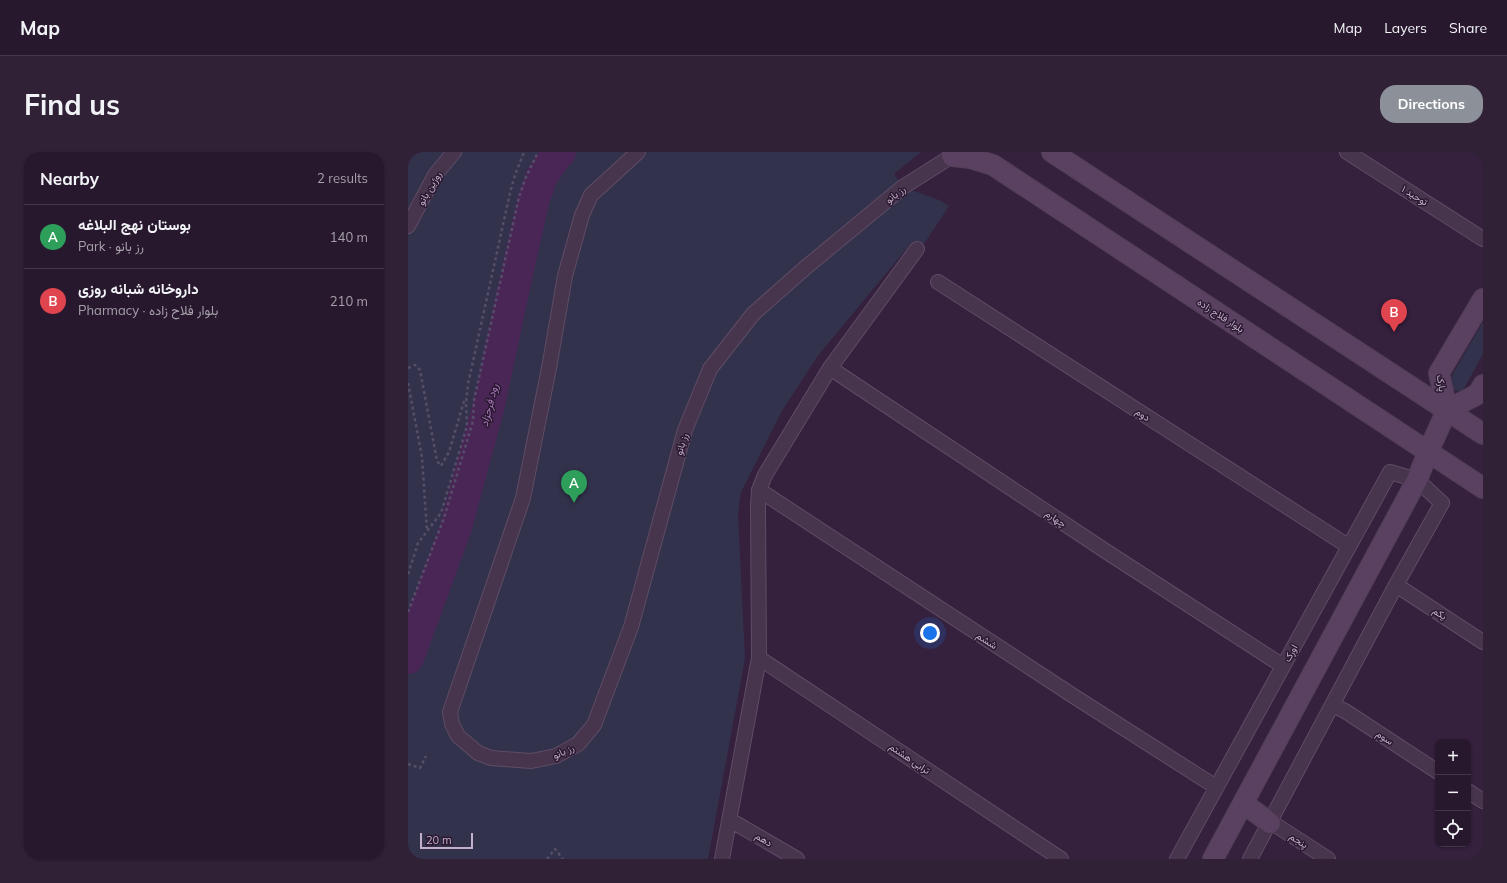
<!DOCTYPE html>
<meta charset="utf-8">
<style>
:root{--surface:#28182e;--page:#302136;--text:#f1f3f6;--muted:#a5a0aa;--line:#44374a;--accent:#8c9099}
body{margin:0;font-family:Mulish,Vazirmatn,sans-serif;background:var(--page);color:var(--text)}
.controls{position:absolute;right:12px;bottom:12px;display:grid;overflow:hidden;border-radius:8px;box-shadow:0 1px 3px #0004}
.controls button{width:36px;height:36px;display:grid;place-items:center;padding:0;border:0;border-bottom:1px solid var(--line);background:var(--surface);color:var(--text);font:20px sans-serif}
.scale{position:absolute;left:12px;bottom:10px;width:53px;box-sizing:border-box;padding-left:4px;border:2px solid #c3afc9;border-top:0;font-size:11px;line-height:14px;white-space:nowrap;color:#c3afc9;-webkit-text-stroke:3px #2b1932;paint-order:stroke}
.you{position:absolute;left:522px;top:481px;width:14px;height:14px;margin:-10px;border:3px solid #fff;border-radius:50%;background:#1a73e8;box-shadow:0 0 0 6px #1a73e833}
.badge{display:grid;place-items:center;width:26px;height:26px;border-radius:50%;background:var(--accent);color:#fff;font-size:13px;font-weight:700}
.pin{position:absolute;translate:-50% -33px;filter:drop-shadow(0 1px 2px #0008)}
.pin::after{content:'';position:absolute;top:21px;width:14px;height:12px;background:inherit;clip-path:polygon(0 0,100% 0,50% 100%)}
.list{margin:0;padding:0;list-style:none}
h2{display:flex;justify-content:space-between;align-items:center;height:52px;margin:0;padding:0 16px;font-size:17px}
h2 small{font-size:13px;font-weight:400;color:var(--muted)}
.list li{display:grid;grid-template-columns:26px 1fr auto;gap:12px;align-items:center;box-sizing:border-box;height:64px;padding:0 16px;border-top:1px solid var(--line)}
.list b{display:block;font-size:15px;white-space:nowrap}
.list p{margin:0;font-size:13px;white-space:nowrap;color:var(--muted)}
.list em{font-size:13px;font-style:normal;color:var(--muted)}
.icon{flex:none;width:22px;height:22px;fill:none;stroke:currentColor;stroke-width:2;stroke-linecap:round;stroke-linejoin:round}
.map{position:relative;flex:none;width:1075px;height:707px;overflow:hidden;border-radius:16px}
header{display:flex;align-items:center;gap:24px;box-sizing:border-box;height:56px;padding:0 20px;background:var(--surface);border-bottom:1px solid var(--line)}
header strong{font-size:19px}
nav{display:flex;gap:22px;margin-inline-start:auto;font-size:14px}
.intro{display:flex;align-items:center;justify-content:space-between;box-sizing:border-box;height:96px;padding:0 24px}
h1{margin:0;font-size:28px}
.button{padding:10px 18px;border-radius:16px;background:var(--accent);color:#fff;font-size:14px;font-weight:700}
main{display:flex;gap:24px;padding:0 24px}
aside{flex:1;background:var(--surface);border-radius:16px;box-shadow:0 1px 3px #0004}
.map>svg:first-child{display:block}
.green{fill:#33324d}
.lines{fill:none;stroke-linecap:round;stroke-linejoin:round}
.river{stroke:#4a2657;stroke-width:32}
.street-casing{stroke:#5f4c65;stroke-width:16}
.secondary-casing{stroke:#503d56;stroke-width:22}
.path{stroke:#564e68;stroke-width:2.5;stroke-dasharray:3 3;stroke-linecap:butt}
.street{stroke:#47344d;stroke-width:14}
.secondary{stroke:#5a4161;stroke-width:20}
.labels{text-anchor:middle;stroke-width:3;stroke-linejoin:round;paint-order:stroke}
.street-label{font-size:10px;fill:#c3afc9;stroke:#2b1932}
.water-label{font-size:11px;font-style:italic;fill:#a87bb8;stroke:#2b1932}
</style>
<header>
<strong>Map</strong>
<nav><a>Map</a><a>Layers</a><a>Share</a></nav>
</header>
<div class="intro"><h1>Find us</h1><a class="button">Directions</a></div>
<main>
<aside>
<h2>Nearby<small>2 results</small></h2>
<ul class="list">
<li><span class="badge" style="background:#2e9e5b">A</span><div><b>بوستان نهج البلاغه</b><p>Park · رز بانو</p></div><em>140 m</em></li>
<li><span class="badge" style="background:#e0444e">B</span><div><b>داروخانه شبانه روزی</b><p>Pharmacy · بلوار فلاح زاده</p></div><em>210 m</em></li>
</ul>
</aside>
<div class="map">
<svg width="1075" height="707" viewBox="0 0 1075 707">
<rect width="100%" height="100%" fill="#35203d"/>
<path class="green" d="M0,0H513L486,22L495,35L531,48L541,54L516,92L505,89L409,205L374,259L333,340L330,362L337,507L300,707H0Z
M1075,170V202L1054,240L1042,237L1044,223Z"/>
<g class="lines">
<path class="river" d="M0,506L48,375L81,253L104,144L126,46L134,24L147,5L152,0"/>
<g class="street-casing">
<path id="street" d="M230,0L183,43L174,63L157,124L141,216L115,346L42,560L44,572L50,584L70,601L83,606L123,609L148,604L170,592L186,573L223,475L277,278L302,217L345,162L397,116L495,35L544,4L547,0
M939,0L1075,87
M0,74L27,23L46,0
M530,130L940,394
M422,216L699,400L875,514
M351,338L667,545L808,635
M988,433L1075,490
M351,506L653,707
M924,553L937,559L1030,620
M1060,639L1075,649
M322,668L389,707
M862,671L869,674L920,707
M314,707L351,506L350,353L351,338L357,323L422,216L509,97
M769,707L982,320L1009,328L1034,351L988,433L842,707"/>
</g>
<g class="secondary-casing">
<path id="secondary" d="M644,0L1075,282
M544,4L562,6L585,13L1075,336
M1039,258L1031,221L1075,147
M1039,258L1070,242L1075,233
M835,651L862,671
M805,707L1009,328L1020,300L1039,258"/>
</g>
<path class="path" d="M0,216L7,213L12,218L29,309L33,314L41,300L57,246
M0,231L14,305L19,379
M0,422L10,391L33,361L59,274L58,251L60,232L102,41L107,23L116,0
M0,460L36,366L65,269L66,248L111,45L118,25L130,0
M0,612L12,616L18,604
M139,707L147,697L155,707"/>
<use href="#street" class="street"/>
<use href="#secondary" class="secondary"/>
</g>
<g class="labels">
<g class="street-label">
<text transform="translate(21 36) rotate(-60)" y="4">روژین بانو</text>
<text transform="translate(487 42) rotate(-38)" y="4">رز بانو</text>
<text transform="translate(1007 43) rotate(32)" y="4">توحید ۱</text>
<text transform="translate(813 163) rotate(33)" y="4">بلوار فلاح زاده</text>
<text transform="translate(1034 231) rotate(82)" y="4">پارک</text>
<text transform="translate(735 262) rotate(33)" y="4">دوم</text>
<text transform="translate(273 292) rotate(-74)" y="4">رز بانو</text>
<text transform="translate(648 366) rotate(34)" y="4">چهارم</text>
<text transform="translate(1032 461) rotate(33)" y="4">یکم</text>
<text transform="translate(579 488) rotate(33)" y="4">ششم</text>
<text transform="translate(882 501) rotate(-61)" y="4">اورک</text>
<text transform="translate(977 585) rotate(33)" y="4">سوم</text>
<text transform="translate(155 599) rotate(-25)" y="4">رز بانو</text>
<text transform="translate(502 606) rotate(34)" y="4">ترابی هشتم</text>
<text transform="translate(356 687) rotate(31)" y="4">دهم</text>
<text transform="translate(891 688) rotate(33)" y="4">پنجم</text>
</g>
<g class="water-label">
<text transform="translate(81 253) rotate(-76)" y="4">رود فرحزاد</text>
</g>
</g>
</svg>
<div class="controls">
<button>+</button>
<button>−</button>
<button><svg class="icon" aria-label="locate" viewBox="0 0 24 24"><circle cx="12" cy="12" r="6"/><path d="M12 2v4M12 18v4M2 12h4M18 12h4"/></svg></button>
</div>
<div class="scale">20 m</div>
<div class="you"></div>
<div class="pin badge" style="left:166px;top:351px;background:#2e9e5b">A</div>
<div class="pin badge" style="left:986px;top:180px;background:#e0444e">B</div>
</div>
</main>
